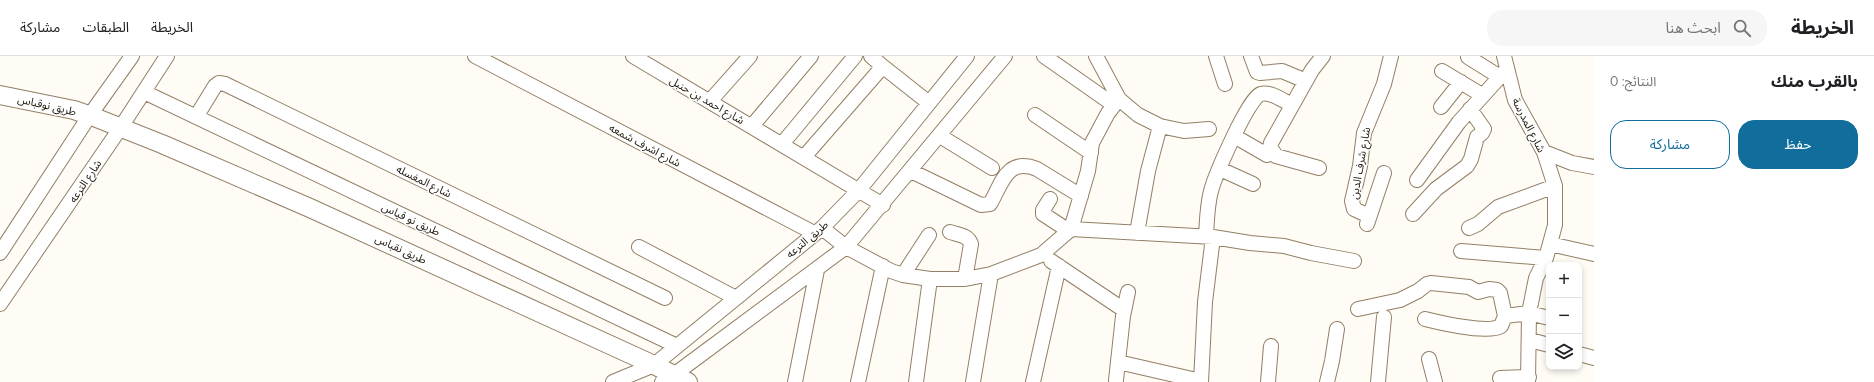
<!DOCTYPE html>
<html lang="ar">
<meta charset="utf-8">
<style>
:root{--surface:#fff;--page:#f6f6f6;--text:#202124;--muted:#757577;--line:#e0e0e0;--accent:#106d9c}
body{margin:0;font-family:Figtree,"Noto Sans Arabic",sans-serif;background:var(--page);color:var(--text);direction:rtl}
.controls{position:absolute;right:12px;bottom:12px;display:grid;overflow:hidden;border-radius:8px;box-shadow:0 2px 6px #0003}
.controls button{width:36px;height:36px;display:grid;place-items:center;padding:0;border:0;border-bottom:1px solid var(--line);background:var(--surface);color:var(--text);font:20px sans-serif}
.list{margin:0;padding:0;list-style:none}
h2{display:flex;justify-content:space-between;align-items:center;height:52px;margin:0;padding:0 16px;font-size:17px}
h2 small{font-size:13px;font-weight:400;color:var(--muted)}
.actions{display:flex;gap:8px;padding:12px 16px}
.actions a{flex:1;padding:9px 0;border:1px solid var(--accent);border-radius:16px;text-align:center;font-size:14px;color:var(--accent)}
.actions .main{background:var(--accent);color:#fff}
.icon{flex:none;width:22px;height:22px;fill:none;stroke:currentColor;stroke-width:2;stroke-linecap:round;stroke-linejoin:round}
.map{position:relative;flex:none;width:1594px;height:326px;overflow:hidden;direction:ltr}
header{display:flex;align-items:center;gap:24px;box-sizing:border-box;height:56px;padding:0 20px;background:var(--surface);border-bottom:1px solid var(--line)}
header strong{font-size:19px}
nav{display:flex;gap:22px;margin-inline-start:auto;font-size:14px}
.search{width:280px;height:36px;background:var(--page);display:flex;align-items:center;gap:10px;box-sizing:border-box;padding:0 14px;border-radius:16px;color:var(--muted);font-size:15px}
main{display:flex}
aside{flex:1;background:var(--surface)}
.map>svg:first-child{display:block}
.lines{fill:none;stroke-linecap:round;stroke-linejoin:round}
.minor-casing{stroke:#927f64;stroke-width:16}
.tertiary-casing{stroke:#927f64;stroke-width:20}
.minor{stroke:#fff;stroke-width:14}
.tertiary{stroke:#fff;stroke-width:18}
.labels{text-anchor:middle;stroke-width:3;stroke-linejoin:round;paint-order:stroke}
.street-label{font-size:11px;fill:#1f180d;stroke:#fff}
</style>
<header>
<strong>الخريطة</strong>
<div class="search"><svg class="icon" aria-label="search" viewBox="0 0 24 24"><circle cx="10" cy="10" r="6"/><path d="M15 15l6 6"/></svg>ابحث هنا</div>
<nav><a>الخريطة</a><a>الطبقات</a><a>مشاركة</a></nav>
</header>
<main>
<aside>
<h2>بالقرب منك<small>النتائج: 0</small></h2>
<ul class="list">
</ul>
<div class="actions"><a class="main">حفظ</a><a>مشاركة</a></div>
</aside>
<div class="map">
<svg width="1594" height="326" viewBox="0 0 1594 326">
<rect width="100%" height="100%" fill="#fffbf5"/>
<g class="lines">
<g class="minor-casing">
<path id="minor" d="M475,0L814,177
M633,0L883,149
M1044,0L1114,49
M1096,0L1119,43L1138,59L1160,70L1184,75L1209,73
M1216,0L1225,28
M1251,0L1257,16L1260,17L1282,15L1306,25
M1504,0L1515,44L1544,96L1555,130V169L1546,202L1536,222L1529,257L1528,326
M1468,1L1500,21
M881,9L929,47
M1442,15L1482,39
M144,36L677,290
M710,45L750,0
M1441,51L1461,26
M1035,59L1091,97
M196,61L215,30L219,27L225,28L665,242
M752,70L811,0
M940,80L992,112
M1234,80L1267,99
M782,88L855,0
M1544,96L1572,107L1594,111
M804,101L878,16L881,9L871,0
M1319,112L1276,100L1270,91L1271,87L1312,14L1323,0
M1220,113L1253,128
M911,115L981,149L990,148C1002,128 1006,101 1037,113L1081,140
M1417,124L1459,66L1507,13
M1050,143L1043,154V158L1069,175
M1413,158L1436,133L1467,110L1471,103L1477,81L1482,77L1484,73L1470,53
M1369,160L1354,153L1352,145L1360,110L1364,77L1384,28L1391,0
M1367,168L1384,117
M822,172L846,191L891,215L903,219L930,223H965L991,218L1041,199L1071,173L1088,115L1092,87L1108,57L1119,43
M1469,172L1478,168L1498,151L1555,130
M1071,173L1213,181L1250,187L1284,190L1311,197L1354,205
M950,176C959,179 968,179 971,188L965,223
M1137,177L1148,115L1160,70
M1206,180C1207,165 1207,150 1211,135C1215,120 1249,40 1261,38C1270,35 1284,45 1292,49
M1550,188L1594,198
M639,191L736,242
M1461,195L1546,202
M0,197L90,59L132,0
M1051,205L1124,254
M903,219L929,179
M0,248L121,71L167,0
M1358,253L1400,244L1418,235L1427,228L1431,227L1469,231L1478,236L1489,233L1497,234L1500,237L1505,260
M1425,263C1441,267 1488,278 1501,270L1505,260L1529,257L1549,262
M1530,284L1549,289
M1579,298L1594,302
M1429,303L1435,326
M1118,306L1201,325
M1500,322L1529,321
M1116,324L1123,260L1128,236
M613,326L654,309L822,172L859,134L967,0
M662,326L675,318L846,191L1005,0
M795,326L817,214
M858,326L883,210
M916,326L930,223
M973,326L991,218
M1033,326L1059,210
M1201,326L1205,246L1213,181
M1268,326L1271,290
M1327,326L1332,305L1337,273
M1378,326L1384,261"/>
</g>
<g class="tertiary-casing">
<path id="tertiary" d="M0,39L74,54L94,61L162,88L310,152L654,309L688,326"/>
</g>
<use href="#minor" class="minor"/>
<use href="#tertiary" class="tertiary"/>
</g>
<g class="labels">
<g class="street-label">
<text transform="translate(707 44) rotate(30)" y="4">شارع احمد بن حنبل</text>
<text transform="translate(47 49) rotate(13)" y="4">طريق نوقباس</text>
<text transform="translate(1529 69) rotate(63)" y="4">شارع المدرسة</text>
<text transform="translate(645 89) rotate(28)" y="4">شارع اشرف شمعه</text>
<text transform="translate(1360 107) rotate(-80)" y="4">شارع شرف الدين</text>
<text transform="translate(85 125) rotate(-56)" y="4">شارع الترعه</text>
<text transform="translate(424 125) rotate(26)" y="4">شارع المغسله</text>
<text transform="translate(411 163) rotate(25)" y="4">طريق نو قياس</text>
<text transform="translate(807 183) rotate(-40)" y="4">طريق الترعه</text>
<text transform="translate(401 193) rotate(25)" y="4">طريق نقباس</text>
</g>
</g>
</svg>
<div class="controls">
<button>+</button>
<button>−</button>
<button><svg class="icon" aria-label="layers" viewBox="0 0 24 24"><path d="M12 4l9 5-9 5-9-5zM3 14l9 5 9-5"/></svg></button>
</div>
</div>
</main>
